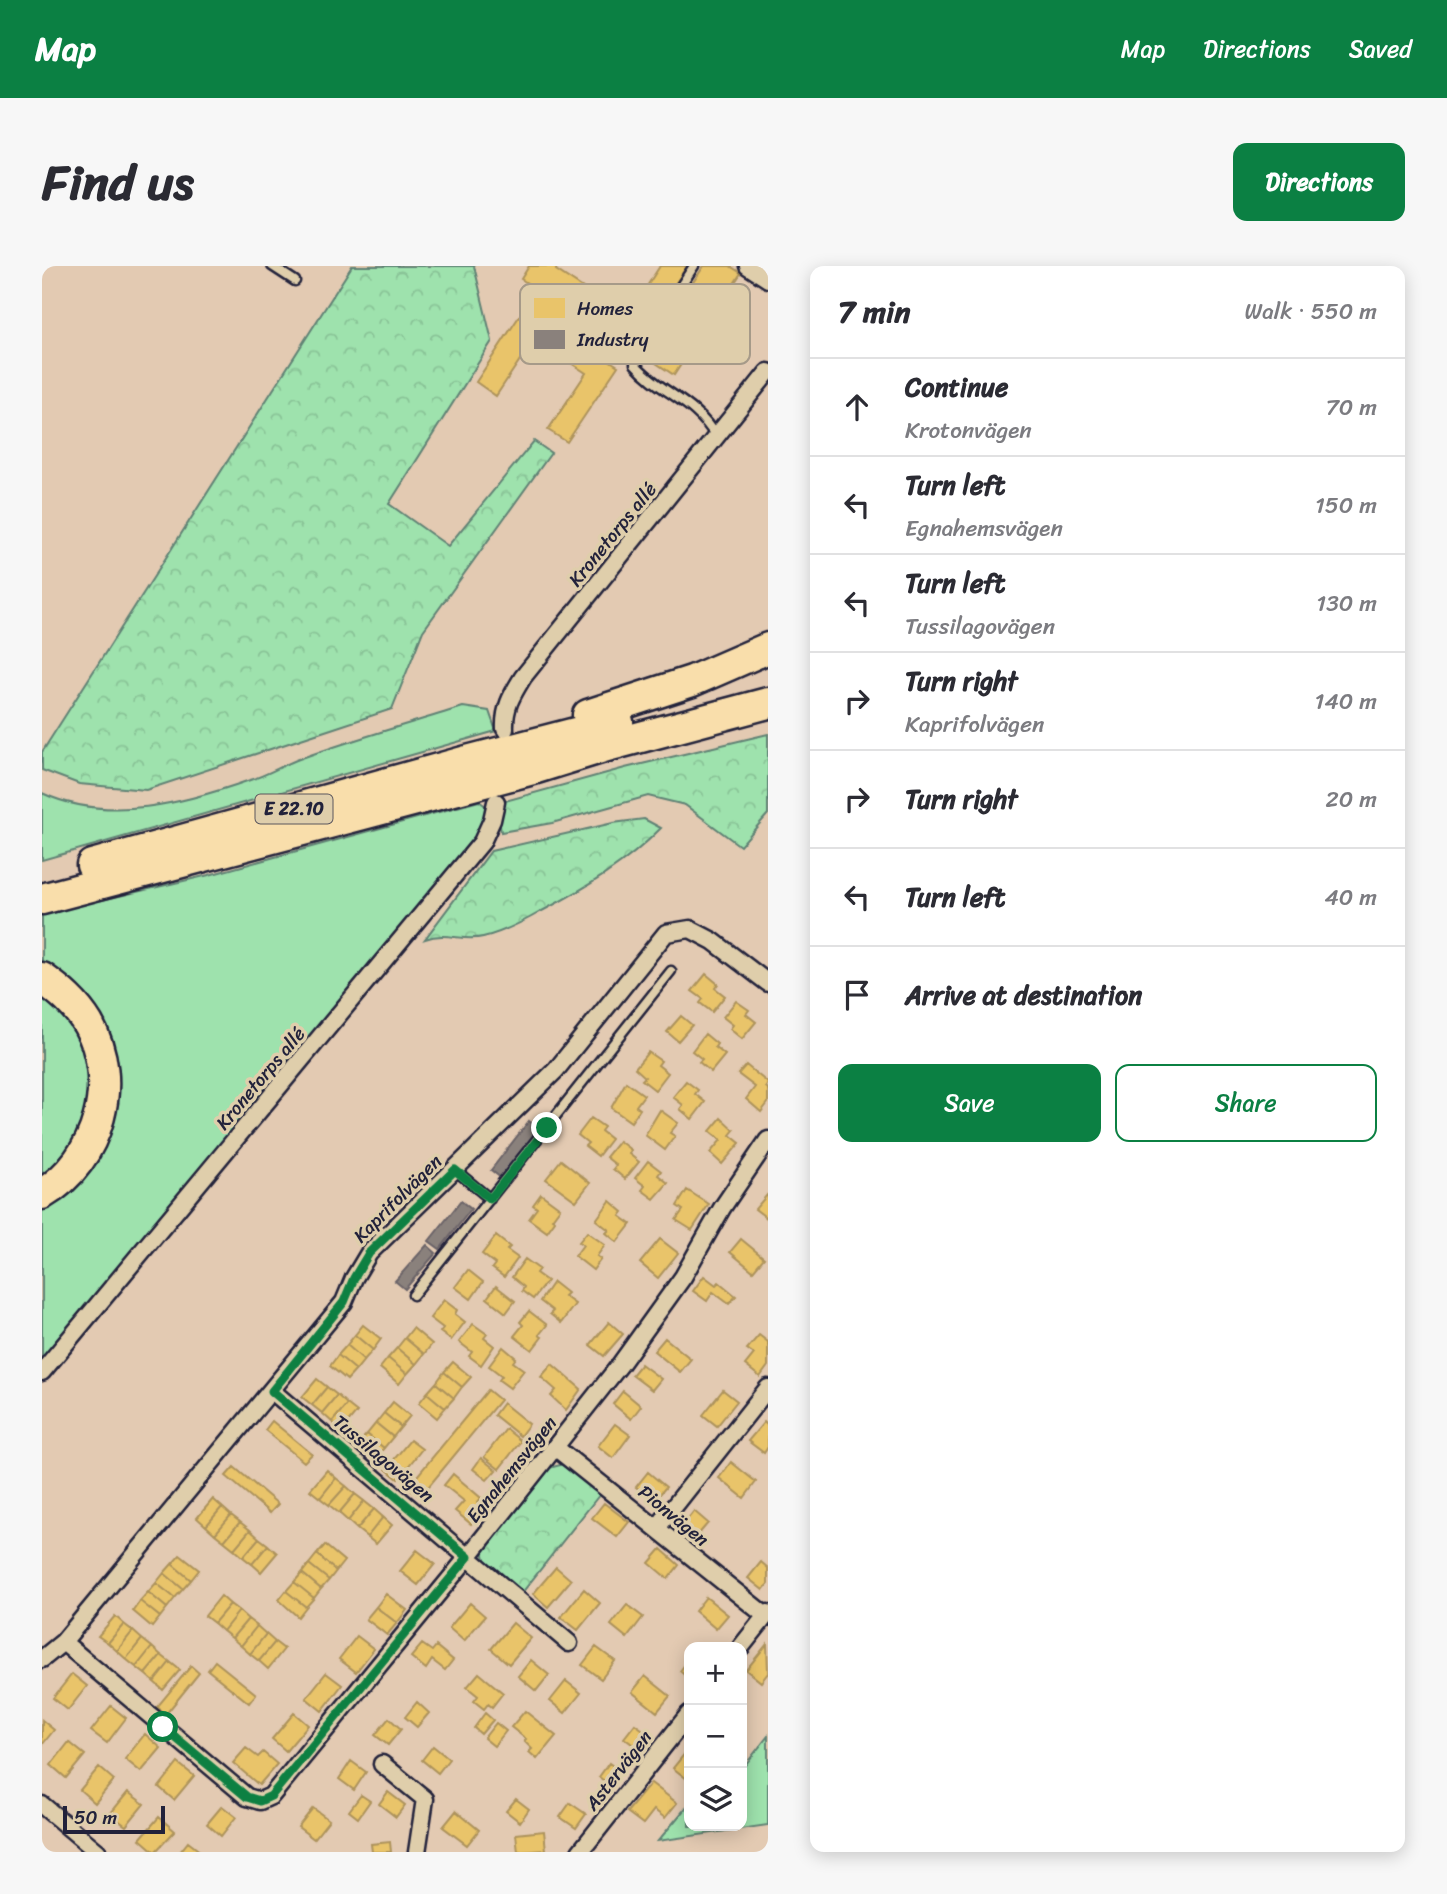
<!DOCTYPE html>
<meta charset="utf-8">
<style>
:root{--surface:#fff;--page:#f7f7f7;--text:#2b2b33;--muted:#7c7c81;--line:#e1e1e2;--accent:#0b8043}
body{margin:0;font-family:Sriracha,sans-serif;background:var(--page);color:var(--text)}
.controls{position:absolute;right:21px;bottom:21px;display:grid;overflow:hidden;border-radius:14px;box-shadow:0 4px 18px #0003}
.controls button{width:63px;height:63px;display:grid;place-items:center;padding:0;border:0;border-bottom:2px solid var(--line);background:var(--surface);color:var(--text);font:35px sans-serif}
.scale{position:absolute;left:21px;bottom:18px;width:102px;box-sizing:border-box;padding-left:7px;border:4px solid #22223b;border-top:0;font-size:19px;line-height:24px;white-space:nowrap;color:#22223b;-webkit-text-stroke:5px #dfceab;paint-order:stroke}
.stop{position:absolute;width:21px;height:21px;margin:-16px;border:5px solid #0b8043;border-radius:50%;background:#fff}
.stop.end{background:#0b8043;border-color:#fff;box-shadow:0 2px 7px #0008}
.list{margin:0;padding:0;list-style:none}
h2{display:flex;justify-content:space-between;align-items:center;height:91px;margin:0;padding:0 28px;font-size:30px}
h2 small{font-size:23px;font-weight:400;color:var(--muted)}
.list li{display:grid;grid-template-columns:46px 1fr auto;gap:21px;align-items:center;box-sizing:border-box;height:98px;padding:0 28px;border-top:2px solid var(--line)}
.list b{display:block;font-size:26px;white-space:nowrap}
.list p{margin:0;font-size:23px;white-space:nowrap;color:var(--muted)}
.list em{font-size:23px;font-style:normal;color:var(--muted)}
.actions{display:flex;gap:14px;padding:21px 28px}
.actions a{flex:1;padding:16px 0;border:2px solid var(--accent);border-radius:14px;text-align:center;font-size:24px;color:var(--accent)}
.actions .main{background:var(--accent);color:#fff}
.icon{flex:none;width:38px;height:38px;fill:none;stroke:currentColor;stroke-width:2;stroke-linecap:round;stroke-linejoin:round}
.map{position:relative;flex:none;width:726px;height:1586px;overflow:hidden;border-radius:14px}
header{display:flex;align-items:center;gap:42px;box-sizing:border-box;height:98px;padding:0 35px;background:var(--accent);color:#fff}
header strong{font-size:33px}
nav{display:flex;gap:38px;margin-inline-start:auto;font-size:24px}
.intro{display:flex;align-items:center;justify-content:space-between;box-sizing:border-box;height:168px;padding:0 42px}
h1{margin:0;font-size:49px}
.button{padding:18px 32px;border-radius:14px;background:var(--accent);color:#fff;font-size:24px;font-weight:700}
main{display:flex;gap:42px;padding:0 42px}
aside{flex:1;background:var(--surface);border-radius:14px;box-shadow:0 4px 18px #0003}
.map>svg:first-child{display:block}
.grass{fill:#9ee2ad;stroke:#608274;stroke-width:2}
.forest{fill:url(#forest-crowns);stroke:#608274;stroke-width:2}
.homes{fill:#e9c46a;stroke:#ad935c;stroke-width:2}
.industry{fill:#8a817c;stroke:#6b6468;stroke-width:2}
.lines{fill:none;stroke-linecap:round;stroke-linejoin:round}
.lane-casing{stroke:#22223b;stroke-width:13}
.street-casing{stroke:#22223b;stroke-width:21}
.highway-casing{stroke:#22223b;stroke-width:35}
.lane{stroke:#dfceab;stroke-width:8}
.street{stroke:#dfceab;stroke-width:16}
.highway{stroke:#f9deab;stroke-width:30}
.route{stroke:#0b8043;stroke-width:9}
.labels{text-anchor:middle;stroke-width:7;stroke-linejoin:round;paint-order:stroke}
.shield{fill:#dfceab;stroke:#5b565d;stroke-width:2}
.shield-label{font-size:18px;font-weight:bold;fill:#22223b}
.street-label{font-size:19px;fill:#22223b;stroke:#dfceab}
.key{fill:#dfceab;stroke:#a69a89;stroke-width:2}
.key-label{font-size:19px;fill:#22223b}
</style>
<header>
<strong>Map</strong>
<nav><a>Map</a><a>Directions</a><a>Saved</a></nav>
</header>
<div class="intro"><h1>Find us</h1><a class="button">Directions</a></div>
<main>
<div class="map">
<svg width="726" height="1586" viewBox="0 0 726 1586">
<defs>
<pattern id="forest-crowns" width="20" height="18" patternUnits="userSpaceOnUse" patternTransform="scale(1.75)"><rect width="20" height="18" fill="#9ee2ad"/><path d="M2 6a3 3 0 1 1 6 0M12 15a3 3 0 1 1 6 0" fill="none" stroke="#88c296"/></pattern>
</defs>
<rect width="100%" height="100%" fill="#e3cab2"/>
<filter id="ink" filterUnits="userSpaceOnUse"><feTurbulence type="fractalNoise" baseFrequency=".0143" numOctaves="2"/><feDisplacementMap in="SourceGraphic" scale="14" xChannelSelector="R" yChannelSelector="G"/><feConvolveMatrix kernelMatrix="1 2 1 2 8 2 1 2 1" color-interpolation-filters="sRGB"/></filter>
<g filter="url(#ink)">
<path class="grass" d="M421,441L447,445L454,465L0,594V527C66,558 143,537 208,514C225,509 241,499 257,493C311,473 366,458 421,441Z
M437,535L445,541L432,574L0,1097V936L70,824L0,702V648L167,609Z
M0,719L49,780L50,853L0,920Z
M726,1470V1559L616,1575L647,1538V1560H700V1503Z"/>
<path class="forest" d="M310,0H432L450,75L347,238L406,280L492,175L509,187L381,365L350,443L104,524L37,518L0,504V486Z
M726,468V548L698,580L643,539L606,530L510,557L459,566L456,548L463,535L583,502Z
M602,553L619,562C584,598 544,622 500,645C481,656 462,666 441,671C420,676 405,665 383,673L449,585L571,557Z
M522,1198L558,1228L479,1328L444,1299L441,1283L507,1202Z"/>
<path class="homes" d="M487,0H515L514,4L585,51L618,0H645L589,85L479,13Z
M662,0H688L699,7L632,109L602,89Z
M484,40L576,100L525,176L506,164L544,107L492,73L454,130L434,116Z
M664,708L676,718L673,722L683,730L670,746L658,737L661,733L650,725Z
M694,735L707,744L704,748L714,756L700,773L688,763L691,759L681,751Z
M639,750L650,759L636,775L625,766Z
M663,768L675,778L673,781L683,789L669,806L657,796L660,793L650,785Z
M606,786L619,795L616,799L626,807L613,824L600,814L603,811L593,802Z
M704,799L726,817L724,821L726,823V837L719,846L704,833L713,821L696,808Z
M644,815L656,824L653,828L663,836L650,853L638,843L641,839L631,831Z
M584,816L602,829L594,840L598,843L589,856L569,842Z
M618,844L636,857L628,867L633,870L623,884L603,869Z
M549,852L562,861L559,865L569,873L556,890L543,880L546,877L536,869Z
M679,852L692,864L688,869L698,877L680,898L668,887L679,874L668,865Z
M577,875L589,884L587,888L597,896L583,913L571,903L574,899L564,891Z
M519,894L548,917L534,935L504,913Z
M606,895L619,905L616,909L626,917L612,933L600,924L603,920L593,912Z
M645,924L667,938L650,964L634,954L641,944L635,940Z
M499,928L518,942L510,953L513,955L505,966L487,953L495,942L491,939Z
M725,929L726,930V953L713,943Z
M568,935L581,946L578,950L589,958L575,976L564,967L567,964L554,954Z
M545,966L563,979L555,990L559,993L551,1004L533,990L541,979L537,976Z
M454,970L468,981L465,984L476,992L462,1011L450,1002L453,998L440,988Z
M618,973L636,987L616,1012L598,997Z
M699,973L722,992L711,1005L688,986Z
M483,993L497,1003L494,1007L505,1015L491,1033L480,1025L482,1021L470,1011Z
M426,1004L441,1016L429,1033L413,1021Z
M662,1010L674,1019L677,1016L694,1030L687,1038L671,1026L665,1035L651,1025Z
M511,1016L525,1027L522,1030L533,1038L519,1057L508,1048L511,1045L498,1035Z
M454,1020L473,1035L464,1047L445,1032Z
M402,1034L415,1044L413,1048L423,1056L409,1074L398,1066L401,1062L388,1052Z
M487,1045L505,1059L497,1069L500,1071L490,1084L472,1070L481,1059L478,1056Z
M567,1056L581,1068L562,1090L548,1079Z
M431,1058L445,1068L442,1072L452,1080L439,1099L427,1090L430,1086L417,1076Z
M321,1059L339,1073L331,1084L313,1069Z
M371,1062L390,1078L382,1088L363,1072Z
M313,1069L331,1084L322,1094L305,1079Z
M717,1069L726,1076V1100L718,1111L703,1099L712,1088L705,1083Z
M363,1072L382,1088L374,1098L355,1082Z
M623,1072L649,1093L638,1106L612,1085Z
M305,1079L322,1094L314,1104L296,1089Z
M461,1081L474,1092L471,1096L482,1104L468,1122L457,1114L460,1110L447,1100Z
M355,1082L374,1098L365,1108L346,1092Z
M296,1089L314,1104L305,1114L288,1100Z
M346,1092L365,1108L357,1118L338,1102Z
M411,1096L429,1111L420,1121L402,1106Z
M510,1098L539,1123L524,1144L509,1130L514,1124L499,1111Z
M599,1098L619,1113L610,1124L590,1109Z
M402,1106L420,1121L412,1132L394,1117Z
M275,1113L285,1121L270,1139L260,1131Z
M394,1117L412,1132L403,1142L385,1127Z
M285,1121L295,1129L280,1147L270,1139Z
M446,1124L458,1134L378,1231L366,1221Z
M681,1124L695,1135L675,1160L661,1149Z
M581,1125L599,1140L589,1153L571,1138Z
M385,1127L403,1142L395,1152L377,1137Z
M295,1129L305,1138L290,1156L280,1147Z
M351,1136L368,1150L359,1161L342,1147Z
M461,1137L487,1158L478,1170L452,1149Z
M305,1138L315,1146L300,1164L290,1156Z
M342,1147L359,1161L351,1171L334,1157Z
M230,1155L270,1188L262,1196L223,1164Z
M722,1156L726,1160V1181L722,1187L706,1175Z
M334,1157L351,1171L342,1182L325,1168Z
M573,1158L588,1169L571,1192L556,1180Z
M464,1163L479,1175L457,1203L442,1191Z
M325,1168L342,1182L333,1192L316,1178Z
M368,1174L380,1183L356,1213L344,1203Z
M439,1192L454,1204L445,1214L431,1203Z
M689,1196L714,1216L702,1232L677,1212Z
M192,1201L236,1238L228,1247L184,1210Z
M285,1204L294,1212L278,1232L268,1224Z
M606,1206L624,1221L612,1235L594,1221Z
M411,1208L439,1232L435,1237L441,1243L429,1258L413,1245L422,1235L402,1219Z
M294,1212L304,1220L287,1239L278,1232Z
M304,1220L313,1228L297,1247L287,1239Z
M313,1228L322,1235L306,1255L297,1247Z
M171,1233L180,1241L164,1260L155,1252Z
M322,1235L332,1243L315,1263L306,1255Z
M562,1237L587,1256L575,1271L550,1252Z
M180,1241L189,1249L173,1268L164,1260Z
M332,1243L341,1251L325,1271L315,1263Z
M652,1245L666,1257L655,1270L641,1259Z
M189,1249L198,1256L182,1275L173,1268Z
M341,1251L350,1259L334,1278L325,1271Z
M198,1256L208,1264L192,1283L182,1275Z
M208,1264L217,1272L201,1291L192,1283Z
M217,1272L226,1279L210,1298L201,1291Z
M226,1279L235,1287L219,1306L210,1298Z
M283,1279L302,1295L294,1305L275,1288Z
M619,1283L637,1299L626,1313L607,1297Z
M375,1284L393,1298L376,1319L358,1305Z
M275,1288L294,1305L287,1314L267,1298Z
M138,1289L157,1304L149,1314L130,1298Z
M719,1296L726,1302V1318L721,1324L706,1312Z
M130,1298L149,1314L141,1323L122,1307Z
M267,1298L287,1314L279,1323L260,1307Z
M514,1301L529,1314L506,1341L491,1328Z
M122,1307L141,1323L133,1332L114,1317Z
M260,1307L279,1323L272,1332L252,1316Z
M252,1316L272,1332L264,1341L244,1325Z
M114,1317L133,1332L125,1342L106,1326Z
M542,1323L558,1337L536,1364L519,1351Z
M244,1325L264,1341L256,1351L237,1334Z
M106,1326L125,1342L118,1351L98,1335Z
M344,1328L365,1344L355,1357L334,1341Z
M179,1330L188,1338L172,1357L163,1350Z
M664,1331L686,1349L674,1363L653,1345Z
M98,1335L118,1351L110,1361L91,1345Z
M428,1337L443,1350L422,1375L407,1362Z
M188,1338L197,1345L181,1365L172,1357Z
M585,1339L601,1351L585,1372L569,1359Z
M334,1341L355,1357L345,1369L324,1353Z
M197,1345L206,1353L190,1372L181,1365Z
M73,1350L82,1358L66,1377L56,1370Z
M206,1353L215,1360L199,1380L190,1372Z
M471,1357L489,1372L467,1398L449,1383Z
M82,1358L91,1365L75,1385L66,1377Z
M215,1360L224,1368L208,1388L199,1380Z
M91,1365L100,1373L84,1393L75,1385Z
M224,1368L233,1376L217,1395L208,1388Z
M315,1370L332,1383L314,1406L297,1393Z
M100,1373L110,1381L94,1401L84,1393Z
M233,1376L242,1383L226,1403L217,1395Z
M380,1378L390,1385L394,1380L411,1394L403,1404L390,1394L384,1403L369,1391Z
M725,1378L726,1407L719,1416L704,1404Z
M110,1381L119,1389L103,1408L94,1401Z
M554,1381L573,1395L559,1413L540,1399Z
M119,1389L128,1396L112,1416L103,1408Z
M647,1393V1413L638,1405Z
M489,1394L507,1409L494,1425L476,1410Z
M173,1395L214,1428L207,1437L166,1404Z
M128,1396L138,1404L121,1424L112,1416Z
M149,1400L157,1407L124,1448L115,1441Z
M284,1407L300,1419L280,1445L264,1432Z
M437,1407L461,1427L450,1441L446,1438L442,1443L432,1435L436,1430L425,1421Z
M30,1408L45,1420L26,1444L11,1432Z
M603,1410L628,1430L615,1446L590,1426Z
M524,1415L539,1427L523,1447L508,1435Z
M375,1436L387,1447L375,1461L363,1451Z
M69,1440L84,1452L65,1477L49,1465Z
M483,1445L514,1470L495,1493L487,1486L490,1483L482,1475L484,1473L469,1461Z
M252,1447L266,1459L244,1485L230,1473Z
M443,1447L451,1454L439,1468L432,1462Z
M347,1452L359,1463L346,1479L333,1469Z
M0,1454L12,1464L0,1479Z
M454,1457L464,1465L452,1480L442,1472Z
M593,1458L608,1469L597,1483L582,1472Z
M103,1468L119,1482L99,1506L83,1493Z
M27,1476L43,1489L24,1512L9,1499Z
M391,1480L407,1493L396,1507L380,1494Z
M204,1482L216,1491L221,1486L235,1498L217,1519L191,1497Z
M644,1486L647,1489V1510L645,1513L631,1502Z
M309,1495L324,1506L312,1524L297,1513Z
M136,1497L152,1510L132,1534L117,1521Z
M567,1497L578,1505L568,1519L557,1511Z
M57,1501L72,1514L53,1537L38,1524Z
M609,1517L635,1537L623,1552L612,1544L601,1558L585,1546Z
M86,1526L102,1538L84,1560L68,1548Z
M346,1526L363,1539L354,1551L337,1538Z
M319,1529L328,1535L316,1552L307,1545Z
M474,1533L487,1543L478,1556L464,1545Z
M528,1537L544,1548L534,1562L518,1551Z
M180,1540L194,1551L179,1570L165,1558Z
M271,1542L287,1554L272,1573L256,1561Z
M414,1545L437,1564L425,1579L401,1561Z
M117,1551L133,1565L113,1586L98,1573Z
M502,1565L504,1584L476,1586L474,1568Z
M146,1576L159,1586H138Z
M348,1576L349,1586H330L329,1578Z"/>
<path class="industry" d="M487,855L497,863L459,912L449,904Z
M419,935L429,943L398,983L387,975Z
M385,979L394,987L363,1023L353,1015Z"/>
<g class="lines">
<g class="lane-casing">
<path id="lane" d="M230,0L253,15
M652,0L595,87L593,98C618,127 654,135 674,171
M413,904L448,933
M371,1029L629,705"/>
</g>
<g class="street-casing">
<path id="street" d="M706,0L726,13
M463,463C462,441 470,429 481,411L726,106
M0,1106L440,576L450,554L454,536
M230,1125L527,1377
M514,1182L724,1350
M615,1262L726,1122
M21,1376L205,1531L218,1535L229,1530L426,1291L577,1100L641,1011L680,942L726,874
M699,1381L726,1347
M0,1393L21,1376L302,1036L312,1012L327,987L514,804L624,667L648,663L671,675L726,717
M340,1498L383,1533L375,1586
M0,1539L56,1586
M538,1586L647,1448"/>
</g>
<g class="highway-casing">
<path id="highway" d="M546,449L650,415L726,382
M50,599L425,495L576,456
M0,633L491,503L565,480L726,437
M0,712C18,725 34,738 46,758C78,815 58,894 0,928"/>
</g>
<use href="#lane" class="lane"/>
<use href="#street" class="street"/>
<use href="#highway" class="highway"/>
</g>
</g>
<g class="lines" filter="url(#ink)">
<path class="route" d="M121,1461L205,1531L218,1535L229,1530L426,1291L230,1125L302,1036L312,1012L327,987L413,904L448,933L505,862"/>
</g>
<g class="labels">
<rect class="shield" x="213.5" y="528.5" width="77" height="29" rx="5"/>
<g class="shield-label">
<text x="252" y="549">E 22.10</text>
</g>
<g class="street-label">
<text transform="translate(570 268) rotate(-51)" y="7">Kronetorps allé</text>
<text transform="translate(218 812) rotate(-50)" y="7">Kronetorps allé</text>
<text transform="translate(355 932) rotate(-45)" y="7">Kaprifolvägen</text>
<text transform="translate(342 1192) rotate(40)" y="7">Tussilagovägen</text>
<text transform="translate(469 1203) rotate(-51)" y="7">Egnahemsvägen</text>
<text transform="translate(632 1249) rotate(39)" y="7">Pionvägen</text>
<text transform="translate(576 1504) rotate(-52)" y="7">Astervägen</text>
</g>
</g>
<rect x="478" y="18" width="230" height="80" rx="10" class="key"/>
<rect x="492" y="32" width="31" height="20" fill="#e9c46a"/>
<rect x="492" y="64" width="31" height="19" fill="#8a817c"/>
<g class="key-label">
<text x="535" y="49">Homes</text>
<text x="535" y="80">Industry</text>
</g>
</svg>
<div class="controls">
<button>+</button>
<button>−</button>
<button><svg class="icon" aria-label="layers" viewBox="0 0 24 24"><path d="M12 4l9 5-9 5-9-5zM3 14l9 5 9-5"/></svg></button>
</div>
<div class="scale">50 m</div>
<div class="stop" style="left:121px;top:1461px"></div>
<div class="stop end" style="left:505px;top:862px"></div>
</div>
<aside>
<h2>7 min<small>Walk · 550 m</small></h2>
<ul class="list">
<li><svg class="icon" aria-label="ahead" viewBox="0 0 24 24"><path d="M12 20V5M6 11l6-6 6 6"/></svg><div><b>Continue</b><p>Krotonvägen</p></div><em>70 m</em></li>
<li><svg class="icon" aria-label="left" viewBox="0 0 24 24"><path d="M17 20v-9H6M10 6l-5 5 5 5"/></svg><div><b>Turn left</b><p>Egnahemsvägen</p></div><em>150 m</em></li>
<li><svg class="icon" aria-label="left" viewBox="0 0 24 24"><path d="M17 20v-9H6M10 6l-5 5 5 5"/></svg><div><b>Turn left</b><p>Tussilagovägen</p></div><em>130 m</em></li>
<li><svg class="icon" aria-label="right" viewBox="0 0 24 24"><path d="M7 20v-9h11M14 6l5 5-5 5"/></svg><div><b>Turn right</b><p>Kaprifolvägen</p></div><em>140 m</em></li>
<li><svg class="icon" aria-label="right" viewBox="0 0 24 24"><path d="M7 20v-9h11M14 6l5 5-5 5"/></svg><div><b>Turn right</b></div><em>20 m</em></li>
<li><svg class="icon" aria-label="left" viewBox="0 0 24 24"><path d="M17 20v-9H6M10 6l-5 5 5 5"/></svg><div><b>Turn left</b></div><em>40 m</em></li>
<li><svg class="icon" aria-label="arrive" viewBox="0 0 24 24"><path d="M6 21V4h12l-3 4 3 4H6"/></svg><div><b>Arrive at destination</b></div></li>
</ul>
<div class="actions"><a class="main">Save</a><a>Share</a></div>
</aside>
</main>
